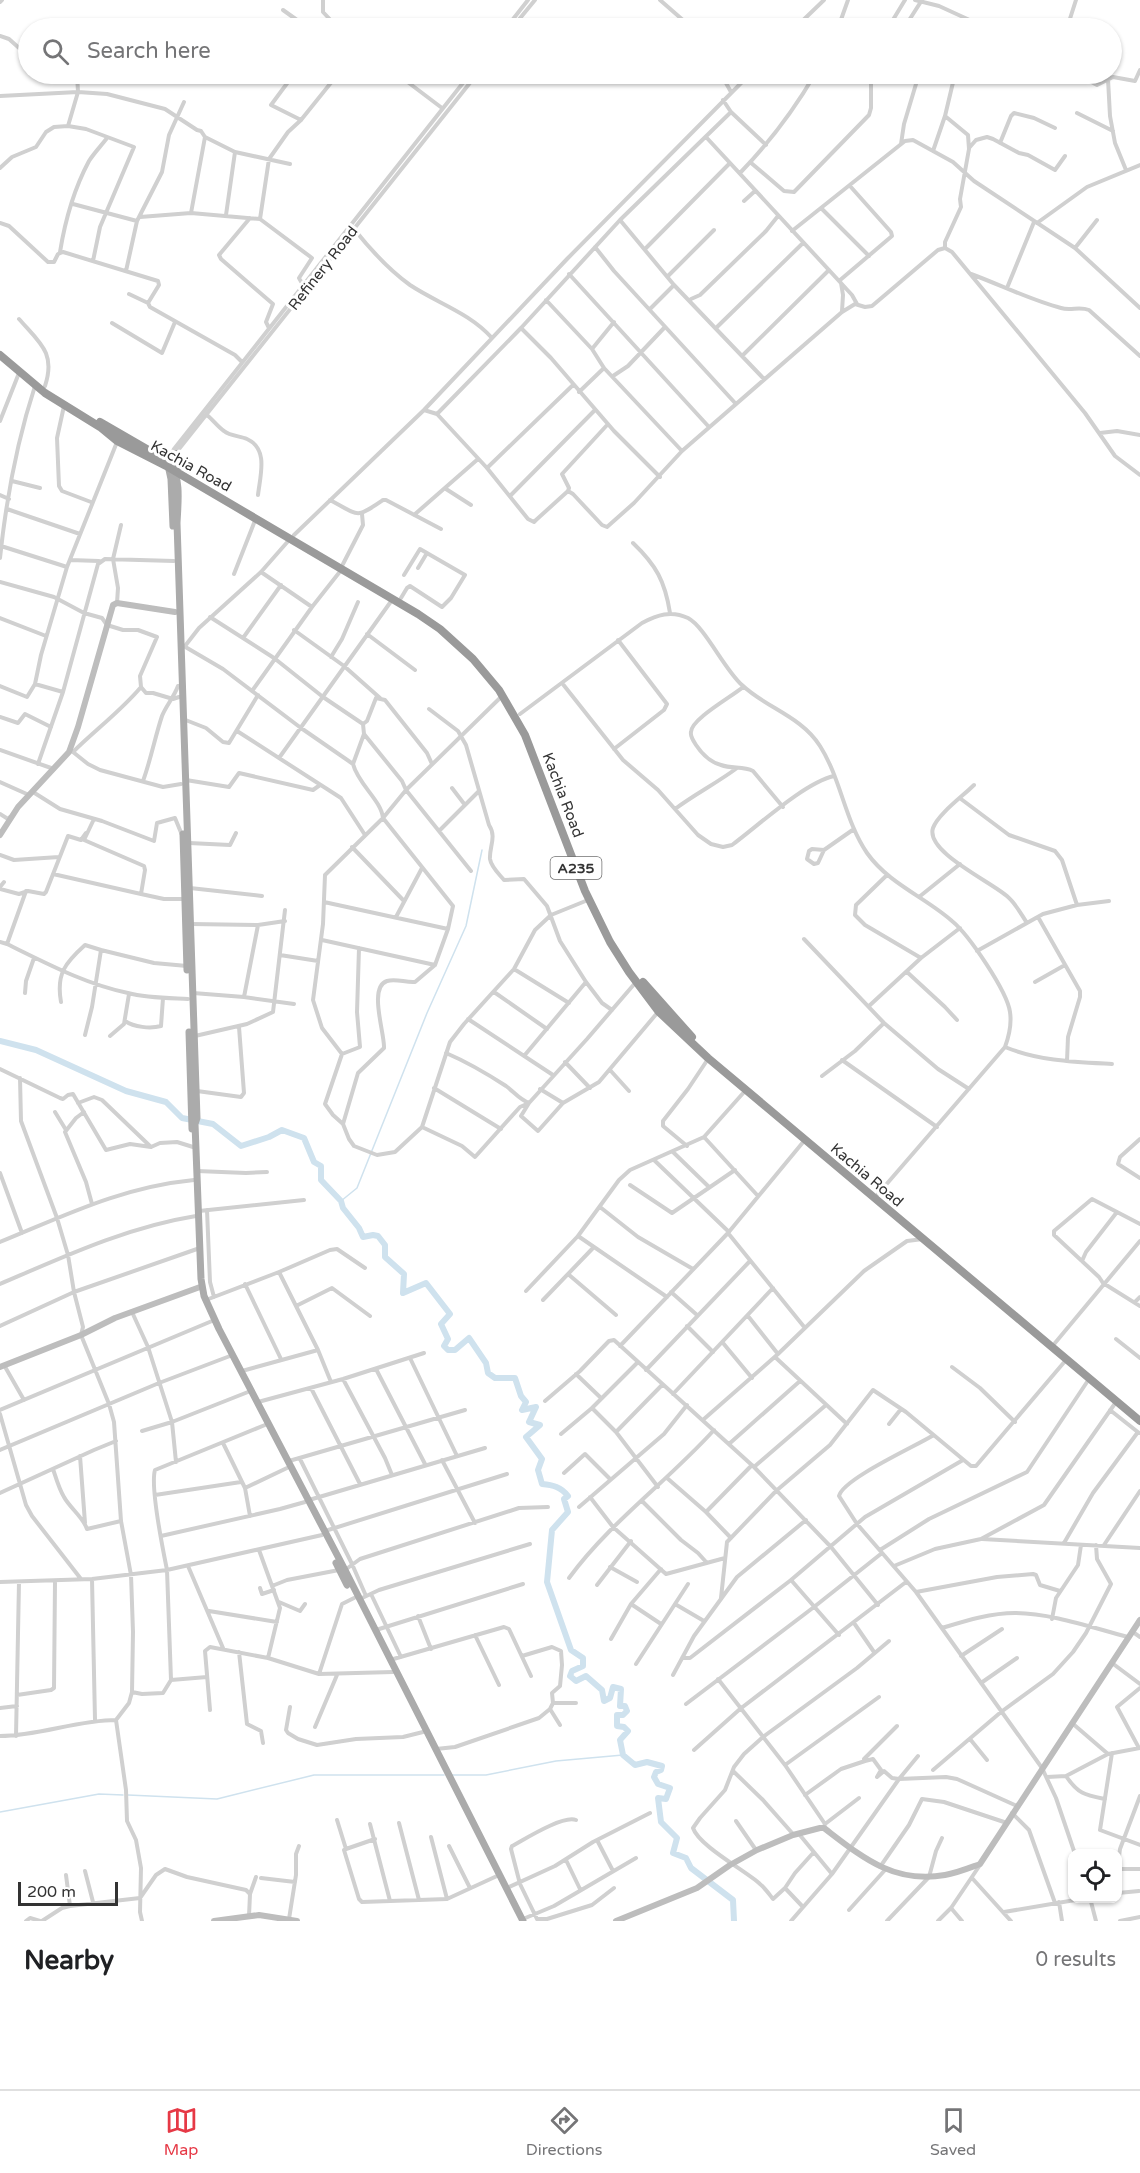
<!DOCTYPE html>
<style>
:root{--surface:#fff;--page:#f2f2f2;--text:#202124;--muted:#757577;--line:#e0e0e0;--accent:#e63946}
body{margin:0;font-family:"Varela Round",sans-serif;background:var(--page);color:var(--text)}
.controls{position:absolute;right:18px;bottom:18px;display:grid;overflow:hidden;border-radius:12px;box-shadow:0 2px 4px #0004}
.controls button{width:54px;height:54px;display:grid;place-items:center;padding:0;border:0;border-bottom:2px solid var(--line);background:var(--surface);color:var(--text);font:30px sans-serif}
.scale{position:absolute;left:18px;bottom:15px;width:100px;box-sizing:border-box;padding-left:6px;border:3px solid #333;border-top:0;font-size:16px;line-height:21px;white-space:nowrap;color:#333;-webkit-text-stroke:4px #fff;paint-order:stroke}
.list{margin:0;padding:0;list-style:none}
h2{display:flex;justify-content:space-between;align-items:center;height:78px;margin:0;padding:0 24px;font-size:26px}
h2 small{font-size:20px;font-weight:400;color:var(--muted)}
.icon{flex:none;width:33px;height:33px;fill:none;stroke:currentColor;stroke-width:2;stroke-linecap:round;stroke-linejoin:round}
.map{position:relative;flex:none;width:1140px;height:1921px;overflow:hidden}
.search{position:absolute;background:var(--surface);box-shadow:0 2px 4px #0004;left:18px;right:18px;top:18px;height:66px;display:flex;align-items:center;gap:15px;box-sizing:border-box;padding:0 21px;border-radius:33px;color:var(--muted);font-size:22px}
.sheet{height:168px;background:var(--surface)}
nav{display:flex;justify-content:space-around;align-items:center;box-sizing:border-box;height:84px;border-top:2px solid var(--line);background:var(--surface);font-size:16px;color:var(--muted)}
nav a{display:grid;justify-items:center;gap:3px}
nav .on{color:var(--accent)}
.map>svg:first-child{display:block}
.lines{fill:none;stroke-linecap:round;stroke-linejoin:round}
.stream{stroke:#cfe2ee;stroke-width:1.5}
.river{stroke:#cfe2ee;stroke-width:6}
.street{stroke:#d0d0d0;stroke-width:4}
.secondary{stroke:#bdbdbd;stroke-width:6}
.primary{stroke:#ababab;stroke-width:7}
.highway{stroke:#9a9a9a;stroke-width:8}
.labels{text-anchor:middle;stroke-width:6;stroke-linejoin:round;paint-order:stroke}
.shield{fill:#fff;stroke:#707070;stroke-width:1.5}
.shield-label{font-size:14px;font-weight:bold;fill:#333}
.street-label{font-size:15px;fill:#333;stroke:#fff}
</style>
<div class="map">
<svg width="1140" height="1921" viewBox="0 0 1140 1921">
<rect width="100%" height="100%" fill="#fff"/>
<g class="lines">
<path class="stream" d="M341,1201L357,1188L427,1013L466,926L482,850
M452,1775H486L556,1761L623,1755
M128,1795L217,1799L314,1775H444
M0,1812L99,1794L123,1795"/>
<path class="river" d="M0,1041L36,1050L126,1091L166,1102L182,1118L213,1124L241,1146L269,1137L282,1130L304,1138L314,1162L321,1166V1180L341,1201L343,1208L359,1228L363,1237L373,1235L378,1236L385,1245V1257L404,1274L403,1293L426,1283L450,1314L441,1324L448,1339L444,1346L448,1350H455L469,1338L486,1363L488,1373L495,1378H515L521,1396L526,1402L522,1410L536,1407L529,1422L540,1425L526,1437L542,1459L538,1470L542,1484C553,1485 561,1487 568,1496L564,1499L568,1512L552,1530L547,1582L571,1650L583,1658V1666L572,1671L570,1676L576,1681L586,1676L602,1690L604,1701L610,1698L613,1687L621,1689L620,1706H625L627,1711L623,1715H617V1726L624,1727L628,1731L620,1740L623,1755L635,1765L647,1762L662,1766L661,1770L656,1772L654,1777L658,1784L670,1788L666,1799L658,1798L661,1822L677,1838L673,1853L686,1858L691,1868L733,1900L734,1921"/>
<path class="street" d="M323,0V12L338,28
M660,0L692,28
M915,0L939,6L987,28
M0,2L2,0
M283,10L304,25L312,28
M328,28L332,23
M506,28L528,0
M512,28L535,0
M795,28L824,0
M838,28L848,0
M888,28L905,0
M906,28V25L922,0
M1067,28L1076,0
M0,36L9,39L28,56
M294,74L271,105L301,120
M397,74L442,108
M721,74L731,92
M1077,74L1097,85L1113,77L1135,81L1140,70
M1108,79L1110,116L1115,143L1126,170
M0,96L78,92L107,94L165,109L197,130L201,131L205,137L191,213
M723,100L731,112L766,145
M1077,113L1113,131
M945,116L968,135L969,149L960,199L961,207L945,242V248
M68,126L78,92L77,74
M205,137L235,152L290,164
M706,137L852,295L857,304
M1000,143L1011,116L1014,113L1034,118L1055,128
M901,144L904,124L919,74
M969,148L976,140L987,137L993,139L1019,153L1028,155L1055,170L1065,156
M933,151L945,116L955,74
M750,162L784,191L794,192L869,115L871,108V74
M0,168L12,157L36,147L46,132L54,127L68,126L86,129L134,147L100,227L93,261
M740,173C769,143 794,110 815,74
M744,201L755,191
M73,204L137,221
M821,208L869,256
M226,215L235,152
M140,217L191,213L260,219L312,258L299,278L303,285
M250,218L219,255L221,259L273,304L266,322L269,328
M260,219L269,159L288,132L301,120L338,74
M620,220L674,285L764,379
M0,223L9,226L48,262H54L58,254L63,252L158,281L159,285L148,303L150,307L235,355L242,362
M1037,223L1087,187L1140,165
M354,229C370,249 389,270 410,285C437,303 470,313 492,338
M792,231L905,141L913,140L953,162L974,181L1075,248L1140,308
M595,247L614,271L736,404
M646,248L730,163
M1075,248L1097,220
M60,252C65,221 74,189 89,161C94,153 101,146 107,138
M126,271L137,221L162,172L169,135L184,102
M569,274L709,427
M971,274C1001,285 1030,300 1061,308C1071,311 1079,306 1089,310L1140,356
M668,276L714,230
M839,281L892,236L891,232L850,186
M841,283L843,295L842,311
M1007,288L1034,222
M129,294L148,303
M691,299L700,295L766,231L778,216
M546,300L592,349L604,368L682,451
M650,309L674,285
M19,319C40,343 56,353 45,386
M112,323L162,353L175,322
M521,328L551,358L614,431L660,477
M716,328L803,243
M592,349L614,322
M742,356L829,270
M613,376L628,366L665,327
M579,392L604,368
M64,406L57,438L59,486L62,491L91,502
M424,410L437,414L487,468L528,519L534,522L536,520L568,491L573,494L602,525L607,527L634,503L682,451L842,312L855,304L865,307L872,306L938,250L945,248L952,252L1085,413L1115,456L1140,475
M437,414L521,328L620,220L731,112
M207,415C213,420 218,427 224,431C230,436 240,436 247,439C269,449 260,476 258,495
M0,421L19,373
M1100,433L1117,431L1140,435
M175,454L477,74
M168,461L174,449L470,74
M487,468L573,385
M12,481L40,488
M446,489L471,505
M568,491L569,488L562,474L608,424
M0,495L9,499
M510,496L595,410
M330,500C360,516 355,519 383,500H386L441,529
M7,509L80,534
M414,515L478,459
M294,535L424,410L567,259L750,74
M633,543C656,565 665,581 670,613
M1,546L67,567
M0,558C6,501 17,441 35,386
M70,560L99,561
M343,564L363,525L362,514
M418,568L427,553
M261,572L312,607
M234,574L256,518
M0,582L54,597L84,613L102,618L107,625L123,630H138L157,637L140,676L141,687
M401,598L407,588L410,586L442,607L451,598L465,575L420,549L404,575
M117,603L118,588L113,559L121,525
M210,617L274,658L323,697L363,724L364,734L353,764
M0,618L46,636
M294,630L344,666L380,698
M367,634L415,670
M243,638L281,585
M182,645L223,669L301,728L353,764C358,784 381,800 383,818L453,906L448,929L435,965L415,982C406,983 396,978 387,981C368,987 385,1034 384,1048L358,1073L343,1124
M185,646L199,628L261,572L290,539
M331,657L342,639L358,602
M562,683L623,760L658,790L698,835L711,844L723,847L732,845C759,825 804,783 834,776
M35,684L63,692
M0,686L27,697L35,684L41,655L67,567L117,442
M743,687C733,696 691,719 691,732C690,736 694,742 696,745C702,754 710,762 721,765C732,769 743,766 753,771L783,807
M252,691L312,607L342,569
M501,697L406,790L383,818L325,875L323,924L313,1000L322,1028L342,1054L325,1104L333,1115L343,1124L349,1139L354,1146L377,1155L395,1152L422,1127L450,1042L464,1024L514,969L535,930L551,915L588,900
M429,709L458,731L466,745L489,825C497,837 489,847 490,859C491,867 500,875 504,880L524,879L547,906L560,941L586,982L602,1003L612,1010
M520,714L642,623C657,615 671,610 688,618C705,627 724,669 742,685C766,708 801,716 820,746C841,779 845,821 867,853C889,884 925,897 952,921C969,935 1007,991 1010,1012C1012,1025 1009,1036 1005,1047L878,1194
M0,717L18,723L25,714L51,727
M183,719L206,728L223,742L229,743L258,695
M363,724L367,721L376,698L385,700L427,753L432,764
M237,731L341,798L365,835
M364,734L402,781L406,790L471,871
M614,749L664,710L667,704L618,640
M0,750L54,769
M73,752C95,730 121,711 141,687L146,693H153L173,699L179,697
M73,752L88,764L100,770L163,787L181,784
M279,758L392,600
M38,764L63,692L98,564L105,559L174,561
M186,780L229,787L239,773L313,790L320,785
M143,781C151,759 155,737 162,716C166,706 174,697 178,686
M0,782L29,795
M974,785C963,796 938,814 933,828C925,852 992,882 1008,897C1016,904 1021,914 1027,923
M452,788L465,805
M33,792L60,809L102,821L154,841L157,823L175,818L182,835
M961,799L1009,835L1055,851L1062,860L1077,905
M675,809C695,794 717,783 737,768
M0,814L8,819L10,817
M94,819L84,840L144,866L145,870L141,894
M439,831L479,791
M189,843L230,845L236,833
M352,847L404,901
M824,850L812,849L809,851L807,859L814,864L818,863L824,850L854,829
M0,855L14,860L59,857
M53,874L141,894L164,899H184
M887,875L856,905L855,915L865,925L921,958
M0,887L4,882
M190,888L262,896
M0,889L19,894L28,891L44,894L46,892L68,836L81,840L86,833
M919,897L960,864
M324,902L448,929
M396,917L422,868
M1038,917L1080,991V997L1068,1037L1067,1061
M191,924L258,925L244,997
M258,925L285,921
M804,939L884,1023L938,1069L969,1089
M322,940L435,965
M0,942L7,944C46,963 85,984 128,993C147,998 168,998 188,999
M7,944L26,891
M977,951L1043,914L1077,905L1109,901
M280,955L318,961
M514,969L569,1003
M907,972L945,1007L957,1020
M1035,982L1065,965
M494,992L547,1029
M25,993L26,981L34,958
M193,993L244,997L294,1004
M61,1002C56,974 65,963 85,945L101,950
M869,1006L921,958L960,928
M468,1019L553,1075
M125,1021C134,1027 150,1029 161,1026L163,998
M85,1035L92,1007L101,950L154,963L187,966
M110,1036L124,1024L129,994
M195,1036L247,1024L273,1012L285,910
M1005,1047C1039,1061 1075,1062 1112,1064
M446,1053C467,1062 486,1073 506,1086C514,1092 520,1100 529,1103L521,1116L538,1131L563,1103
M342,1054L360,1047L357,1012L359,948
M524,1056L586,982
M842,1060L937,1127
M565,1062L590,1088
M0,1069L60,1098L63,1099L68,1095L73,1094L106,1150L130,1144L151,1147L160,1143L177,1142L193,1147
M610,1070L629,1091
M822,1076L855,1051L884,1023
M20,1078L21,1121L57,1218L68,1255L74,1292L83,1327L81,1335L109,1404L114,1422L121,1521L131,1575L133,1632L132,1692L129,1703L116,1720L126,1790L127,1821L136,1840L141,1868L140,1912L142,1921
M434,1088L501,1129
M540,1089L563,1103L599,1082L658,1012
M197,1091L241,1097L244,1093L239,1027
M78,1103L94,1097L102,1100L151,1147
M55,1112L66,1130
M84,1112L76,1118L65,1132L86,1182L92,1204
M422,1127L462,1146L475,1157L520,1107L529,1103L587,1039L636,982
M704,1137L758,1196
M1140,1139L1120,1157L1118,1164L1140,1178
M687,1146L663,1126V1121L688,1089L708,1059
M673,1152L709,1187
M654,1160L729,1232
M197,1171L246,1173L267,1172
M0,1173L22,1233
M630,1185L672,1213L735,1170
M600,1207L638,1237L693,1269
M207,1210L210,1282L214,1297
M199,1211L304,1200
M1140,1224L1092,1199L1054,1231V1235L1099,1277L1103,1283L1140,1306
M728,1233L805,1328
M578,1236L667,1297
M0,1242C66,1215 122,1187 194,1180
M1082,1261L1086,1252L1117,1212
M279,1272L318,1350L331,1382
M568,1274L616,1315
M0,1284C63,1257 127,1227 196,1216
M245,1284L281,1359
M526,1291L578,1236L619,1180L630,1170L704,1137L745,1091
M671,1292L697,1315
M206,1300L279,1272L330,1250L337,1249L365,1268
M543,1300L593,1248
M1135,1302L1140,1297
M296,1306L332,1288L370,1316
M132,1312L148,1347L172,1422L176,1462
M748,1316L778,1354
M0,1326L74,1292L197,1249
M687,1326L713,1352
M1116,1339L1140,1358
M723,1343L752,1378
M1055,1343L1140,1241
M620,1346L728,1233L804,1141
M775,1357L847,1424
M410,1358L457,1456
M4,1365L24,1400
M952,1367L980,1388L1015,1422
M376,1369L425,1464
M646,1370L750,1261
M242,1371L318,1350
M576,1374L601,1398
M343,1379L385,1458L392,1475
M311,1388L360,1484
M673,1394L773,1288
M545,1401L580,1371L609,1341L614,1340L754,1467L831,1547L878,1605
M258,1402L343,1379L424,1353
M592,1408L616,1432L658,1487
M0,1410L212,1321
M1110,1410L1139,1433
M0,1414L26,1505L32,1516L81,1579
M704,1419L778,1354L864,1271L907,1241L923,1239
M889,1424L901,1409
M142,1431L172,1422L248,1392
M616,1432L662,1385
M561,1434L592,1408L638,1362
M932,1436C914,1447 843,1479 839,1496L857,1524L916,1592L1042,1768L1056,1798L1075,1854
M223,1443L245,1488L250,1516
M729,1444L800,1381
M0,1450L159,1383L230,1356
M80,1456L85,1523
M300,1459L352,1564L366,1596
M442,1460L475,1523
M289,1461L465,1410
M754,1467L826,1405
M53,1469C56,1478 59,1489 64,1497C70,1508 83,1517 87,1529L121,1521
M564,1473L585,1454L610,1479
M667,1478L706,1512L731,1538
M245,1488L287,1468
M0,1493L94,1450L116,1441
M155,1495L241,1482
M590,1497L613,1527L666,1574L725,1558
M309,1500L485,1448
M642,1501L681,1540L698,1553L707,1563
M579,1507L664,1434L687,1405
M706,1512L752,1465
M325,1531L507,1474
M161,1536L280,1509L305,1502
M982,1539L1140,1548
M1064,1543L1093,1493L1138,1432
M1104,1545L1140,1491
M259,1550L280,1608L268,1658
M880,1550L929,1519L1027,1472L1089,1379
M188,1566L223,1648
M894,1566L935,1549L981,1539L1044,1505L1116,1402
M610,1567L637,1582
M345,1570L360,1559L519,1508L548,1507
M569,1578C610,1522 668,1481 714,1430
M92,1579L95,1720
M791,1580L839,1635
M0,1582L92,1579L167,1570C163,1550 150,1487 155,1470L265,1425
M597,1585L631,1541
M272,1586L287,1580L339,1570
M260,1588L262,1594L274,1590
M916,1592L997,1577L1033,1574L1036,1575L1040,1585L1060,1591
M371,1594L401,1657
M721,1598L727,1542L776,1491L830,1445L873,1390L906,1412L971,1466H976L1066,1360
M360,1599L379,1590L530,1544
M279,1602L300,1611L305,1604
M631,1604L661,1624
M675,1604L704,1621
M209,1611L277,1622
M418,1616L431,1649
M1052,1619L1056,1598L1078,1565L1081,1545
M854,1623L874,1652
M942,1628C965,1621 990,1613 1015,1613C1051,1613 1093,1628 1128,1637
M376,1630L523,1584
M1133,1632L1140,1637
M475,1635L499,1685
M611,1639L631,1604L661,1569
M239,1652L247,1724L261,1731L263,1743
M522,1656L552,1647L561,1651L562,1665L560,1686L552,1693L553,1703
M961,1656L1002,1629
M682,1658H690L791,1580L865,1517L963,1460
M390,1660L504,1627L509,1629L531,1676
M1112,1663L1140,1684
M636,1664L688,1584
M319,1674L342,1604L354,1598
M673,1675L694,1636L737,1577L806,1520
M718,1679L785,1765L825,1824L824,1827
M171,1680L207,1677
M981,1683L1017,1658
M132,1692L142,1694L163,1693L171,1680L167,1570L322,1535
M17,1695L51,1690L54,1688L55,1582
M686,1704L814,1607L882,1553
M290,1707L286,1730L288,1733L298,1739L317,1745L356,1739L403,1737L423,1732
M0,1708L17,1706
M550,1709L560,1725
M210,1710L205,1651L210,1647L268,1658L319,1674L393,1672
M1072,1723L1108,1754
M315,1727L337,1675
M0,1736C39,1736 77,1720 116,1720
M16,1736L19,1582
M970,1739L987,1760
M1139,1748L1117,1707L1140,1688
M436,1749L455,1747L539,1718L550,1709L553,1703H576
M694,1750L740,1709L906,1582
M1112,1753L1100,1830L1140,1845
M865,1761L873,1759L881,1770L877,1777L884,1771L892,1778L899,1779L946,1777L957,1779L1017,1806
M785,1765L879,1697
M933,1770L1001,1712L1053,1674L1073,1652L1086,1633L1111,1584L1097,1559L1096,1545
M733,1771L763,1800L793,1834
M1066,1776C1078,1794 1085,1795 1105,1799
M1047,1777L1066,1776L1108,1754L1140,1748
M805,1795L841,1769L865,1761L864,1759L897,1726
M1012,1813L1029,1830L1055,1903
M337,1820L346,1849L375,1839
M736,1821L756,1850
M399,1823L419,1900
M370,1824L390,1901
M825,1824L859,1798
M799,1834L832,1874
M431,1837L447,1899
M597,1840L613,1871
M449,1846L470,1888
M344,1850L359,1899L362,1902L447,1899L497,1876
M813,1853L795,1873L785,1888L773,1899C769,1894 765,1888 760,1884C746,1871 699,1846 693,1828L700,1818L725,1790L734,1767L744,1754L763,1737L857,1668L889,1641
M566,1860L580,1889
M1118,1864L1120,1849L1140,1796
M880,1867L909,1825L922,1799L944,1802L1007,1823
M1118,1869H1140
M85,1871L93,1902
M66,1875L70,1906
M261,1878L295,1882
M972,1878L1011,1921
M507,1888L555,1866L593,1842L650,1813
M785,1888L803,1907
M1118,1893L1139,1891
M1090,1898L1096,1921
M1059,1902L1062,1921
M951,1908L962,1921
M849,1910L885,1870
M1004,1912L1087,1898
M249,1916L250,1894L256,1877
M289,1919L296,1875V1854L299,1846
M523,1919L554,1906L636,1858
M537,1919H547L592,1905L614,1888
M26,1921L30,1918L40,1921
M42,1921L62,1908L70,1906L140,1898L156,1875L165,1869L187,1877L246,1890L250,1894
M538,1921L520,1884L511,1849L512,1846C525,1839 563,1815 576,1820
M791,1921L832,1874L899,1779L918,1756
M887,1921L929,1877L936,1851L942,1838
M938,1921L951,1908L980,1865
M1120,1921L1140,1917"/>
<path class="secondary" d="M0,835L18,807L69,752L78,727L113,605L117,603L175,612
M0,1367L81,1335L115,1318L200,1287
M214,1921L259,1915L297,1921
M616,1921L697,1888L730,1865L757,1850L793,1835L820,1828H824C862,1857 893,1884 945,1875C957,1873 969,1868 980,1864L1140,1620"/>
<path class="primary" d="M171,463C181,481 178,502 177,523L197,1118L195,1124L201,1279L204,1296L219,1329L345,1570L523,1921
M168,465L171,479L173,526
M183,834L187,970
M189,1032L192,1129
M336,1563L347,1585"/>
<path class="highway" d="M0,355L45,393L100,427L117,441L168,467L418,614L440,629L473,659L499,690L525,735L585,891L610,942L629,972L659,1012L708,1058L1140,1421
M100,422L164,459
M176,454L178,467
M643,982L692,1037"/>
</g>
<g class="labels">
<rect class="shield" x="550.5" y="857" width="51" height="22" rx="4.5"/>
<g class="shield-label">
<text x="576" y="873">A235</text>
</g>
<g class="street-label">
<text transform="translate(323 268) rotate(-52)" y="5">Refinery Road</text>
<text transform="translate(191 466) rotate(29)" y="5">Kachia Road</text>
<text transform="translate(563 795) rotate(69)" y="5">Kachia Road</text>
<text transform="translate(867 1175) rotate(40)" y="5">Kachia Road</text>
</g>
</g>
</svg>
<div class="controls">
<button><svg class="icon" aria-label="locate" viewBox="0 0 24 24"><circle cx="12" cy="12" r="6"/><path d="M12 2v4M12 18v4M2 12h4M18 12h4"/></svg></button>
</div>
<div class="scale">200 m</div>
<div class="search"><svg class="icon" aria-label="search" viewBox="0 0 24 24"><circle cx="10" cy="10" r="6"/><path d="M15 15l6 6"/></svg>Search here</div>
</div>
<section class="sheet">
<h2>Nearby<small>0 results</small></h2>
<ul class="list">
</ul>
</section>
<nav>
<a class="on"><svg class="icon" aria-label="map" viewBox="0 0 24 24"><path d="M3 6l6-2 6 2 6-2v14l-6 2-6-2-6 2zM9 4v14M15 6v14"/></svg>Map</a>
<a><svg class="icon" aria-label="directions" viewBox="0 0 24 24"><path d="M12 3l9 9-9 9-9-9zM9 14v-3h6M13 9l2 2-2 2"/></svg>Directions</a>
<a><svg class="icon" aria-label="saved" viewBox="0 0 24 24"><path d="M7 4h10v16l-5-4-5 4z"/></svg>Saved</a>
</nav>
